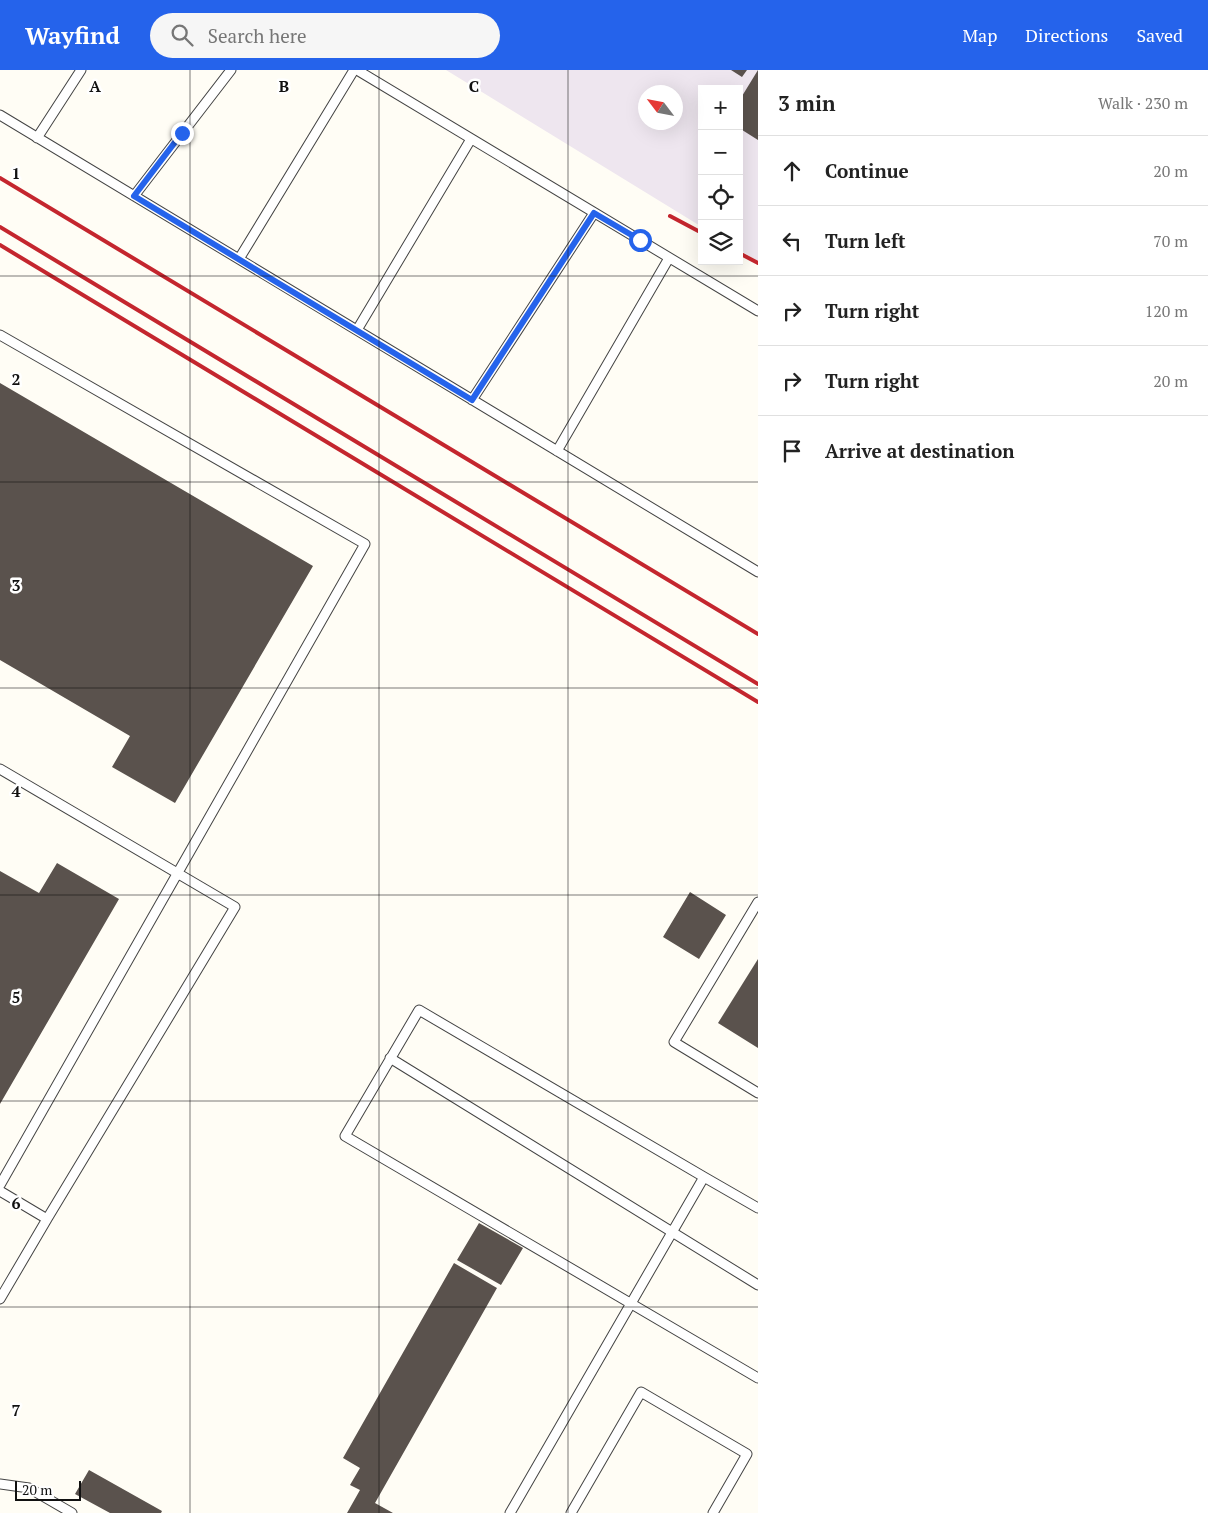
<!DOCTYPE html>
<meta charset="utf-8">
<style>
:root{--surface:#fff;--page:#f6f6f6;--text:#222;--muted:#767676;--line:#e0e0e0;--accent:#2563eb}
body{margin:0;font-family:"PT Serif",serif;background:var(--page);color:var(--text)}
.controls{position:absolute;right:15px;top:15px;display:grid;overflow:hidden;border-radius:0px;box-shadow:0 5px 20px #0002}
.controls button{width:45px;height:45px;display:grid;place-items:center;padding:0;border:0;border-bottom:1px solid var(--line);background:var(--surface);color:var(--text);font:25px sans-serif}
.compass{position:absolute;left:638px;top:15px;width:45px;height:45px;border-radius:50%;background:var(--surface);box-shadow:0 5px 20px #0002;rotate:302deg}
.scale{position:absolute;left:15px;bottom:12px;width:66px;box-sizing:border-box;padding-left:5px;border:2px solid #111;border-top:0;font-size:14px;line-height:18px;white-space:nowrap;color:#111;-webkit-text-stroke:4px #fff;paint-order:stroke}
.stop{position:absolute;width:15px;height:15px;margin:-11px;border:4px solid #2563eb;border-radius:50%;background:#fff}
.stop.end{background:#2563eb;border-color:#fff;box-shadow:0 1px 5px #0008}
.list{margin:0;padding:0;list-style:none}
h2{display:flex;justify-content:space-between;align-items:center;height:65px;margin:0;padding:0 20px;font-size:21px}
h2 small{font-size:16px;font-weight:400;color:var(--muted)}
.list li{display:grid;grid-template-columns:32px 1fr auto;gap:15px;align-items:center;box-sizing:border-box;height:70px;padding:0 20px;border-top:1px solid var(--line)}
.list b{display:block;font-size:19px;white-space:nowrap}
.list em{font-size:16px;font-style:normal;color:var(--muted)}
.icon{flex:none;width:28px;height:28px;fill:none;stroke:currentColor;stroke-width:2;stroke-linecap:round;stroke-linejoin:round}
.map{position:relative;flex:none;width:758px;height:1443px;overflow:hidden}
header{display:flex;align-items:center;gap:30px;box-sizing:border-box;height:70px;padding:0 25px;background:var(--accent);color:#fff}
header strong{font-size:24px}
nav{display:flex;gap:28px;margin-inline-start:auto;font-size:18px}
.search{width:350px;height:45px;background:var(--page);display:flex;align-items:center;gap:12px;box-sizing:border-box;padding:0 18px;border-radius:28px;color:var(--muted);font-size:19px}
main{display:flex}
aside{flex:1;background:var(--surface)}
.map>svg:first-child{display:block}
.industrial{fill:#eee6ef;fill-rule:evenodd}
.building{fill:#5a524d}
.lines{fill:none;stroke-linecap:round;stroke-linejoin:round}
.lane-casing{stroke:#444;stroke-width:11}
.lane{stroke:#fff;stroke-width:9}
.rail{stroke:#c4262e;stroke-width:4}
.route{stroke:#2563eb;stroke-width:6}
.grid{fill:none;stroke:#111;stroke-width:1;stroke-opacity:0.55}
.grid-label{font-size:16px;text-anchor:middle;font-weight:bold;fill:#111;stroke:#fff;stroke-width:5;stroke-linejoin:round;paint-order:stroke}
</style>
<header>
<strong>Wayfind</strong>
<div class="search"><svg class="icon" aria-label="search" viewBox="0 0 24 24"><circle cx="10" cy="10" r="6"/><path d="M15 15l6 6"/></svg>Search here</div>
<nav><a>Map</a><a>Directions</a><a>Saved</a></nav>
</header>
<main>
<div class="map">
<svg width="758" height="1443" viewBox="0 0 758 1443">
<rect width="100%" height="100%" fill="#fffdf5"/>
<path class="industrial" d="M446,0H758V191L739,180V19H702V157ZM646,22H676V52H646Z"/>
<path class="building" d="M731,0H747L742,7Z
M758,0V70L739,58V31Z
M0,313L313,496L175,733L112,697L130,666L0,590Z
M57,793L119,829L0,1034V801L39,823Z
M690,822L726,845L699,889L663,867Z
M758,889V978L718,953Z
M479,1153L523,1178L501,1215L457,1190Z
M454,1193L497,1218L375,1433L393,1443H347L360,1420L350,1415L360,1398L343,1388Z
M89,1400L162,1441L161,1443H110L75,1424Z"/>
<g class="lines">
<g class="lane-casing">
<path id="lane" d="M357,0L758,241
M0,45L758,502
M37,68L81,0
M134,126L231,0
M239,189L354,0
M357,260L471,69
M0,265L365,474L0,1115
M472,330L594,143
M557,381L669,188
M0,699L235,837L47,1149
M758,832L674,972L758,1023
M390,988L758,1215
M704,1107L419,940L345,1066L758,1308
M0,1121L47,1149L0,1229
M0,1414L29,1418L72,1443
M510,1443L704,1107L758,1138
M571,1443L641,1322L747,1384L713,1443"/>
</g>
<use href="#lane" class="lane"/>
<path class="rail" d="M0,108L758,564
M670,146L702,163
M0,157L758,614
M0,175L758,632
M739,183L758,193"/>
</g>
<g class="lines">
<path class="route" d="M182,63L134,126L472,330L594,143L640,170"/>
</g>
<path class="grid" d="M190,0V1443M379,0V1443M568,0V1443M0,206H758M0,412H758M0,618H758M0,825H758M0,1031H758M0,1237H758"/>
<g class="grid-label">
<text x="95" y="22">A</text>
<text x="284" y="22">B</text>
<text x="474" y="22">C</text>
<text x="16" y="109">1</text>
<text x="16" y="315">2</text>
<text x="16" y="521">3</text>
<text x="16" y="727">4</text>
<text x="16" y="933">5</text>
<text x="16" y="1139">6</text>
<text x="16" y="1346">7</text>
</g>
</svg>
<div class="controls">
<button>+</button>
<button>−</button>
<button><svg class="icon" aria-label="locate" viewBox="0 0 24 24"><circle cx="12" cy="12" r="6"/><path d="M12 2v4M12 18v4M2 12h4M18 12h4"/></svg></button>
<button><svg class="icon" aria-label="layers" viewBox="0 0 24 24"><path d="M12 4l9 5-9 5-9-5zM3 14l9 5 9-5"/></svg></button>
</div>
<svg class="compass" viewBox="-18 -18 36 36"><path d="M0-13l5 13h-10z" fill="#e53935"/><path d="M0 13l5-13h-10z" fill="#767676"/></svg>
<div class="scale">20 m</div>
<div class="stop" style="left:640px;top:170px"></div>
<div class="stop end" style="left:182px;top:63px"></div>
</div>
<aside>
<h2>3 min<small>Walk · 230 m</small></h2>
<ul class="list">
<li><svg class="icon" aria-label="ahead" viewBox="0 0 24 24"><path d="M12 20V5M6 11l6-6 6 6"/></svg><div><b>Continue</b></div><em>20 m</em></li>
<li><svg class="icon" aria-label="left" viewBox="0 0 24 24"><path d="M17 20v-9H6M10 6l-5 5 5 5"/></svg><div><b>Turn left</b></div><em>70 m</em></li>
<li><svg class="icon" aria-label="right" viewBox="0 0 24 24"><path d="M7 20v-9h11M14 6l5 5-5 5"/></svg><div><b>Turn right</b></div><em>120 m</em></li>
<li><svg class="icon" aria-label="right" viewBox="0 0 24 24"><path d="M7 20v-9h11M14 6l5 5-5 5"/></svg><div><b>Turn right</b></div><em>20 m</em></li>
<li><svg class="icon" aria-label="arrive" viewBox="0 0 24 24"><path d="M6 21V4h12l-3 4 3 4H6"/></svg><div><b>Arrive at destination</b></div></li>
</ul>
</aside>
</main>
